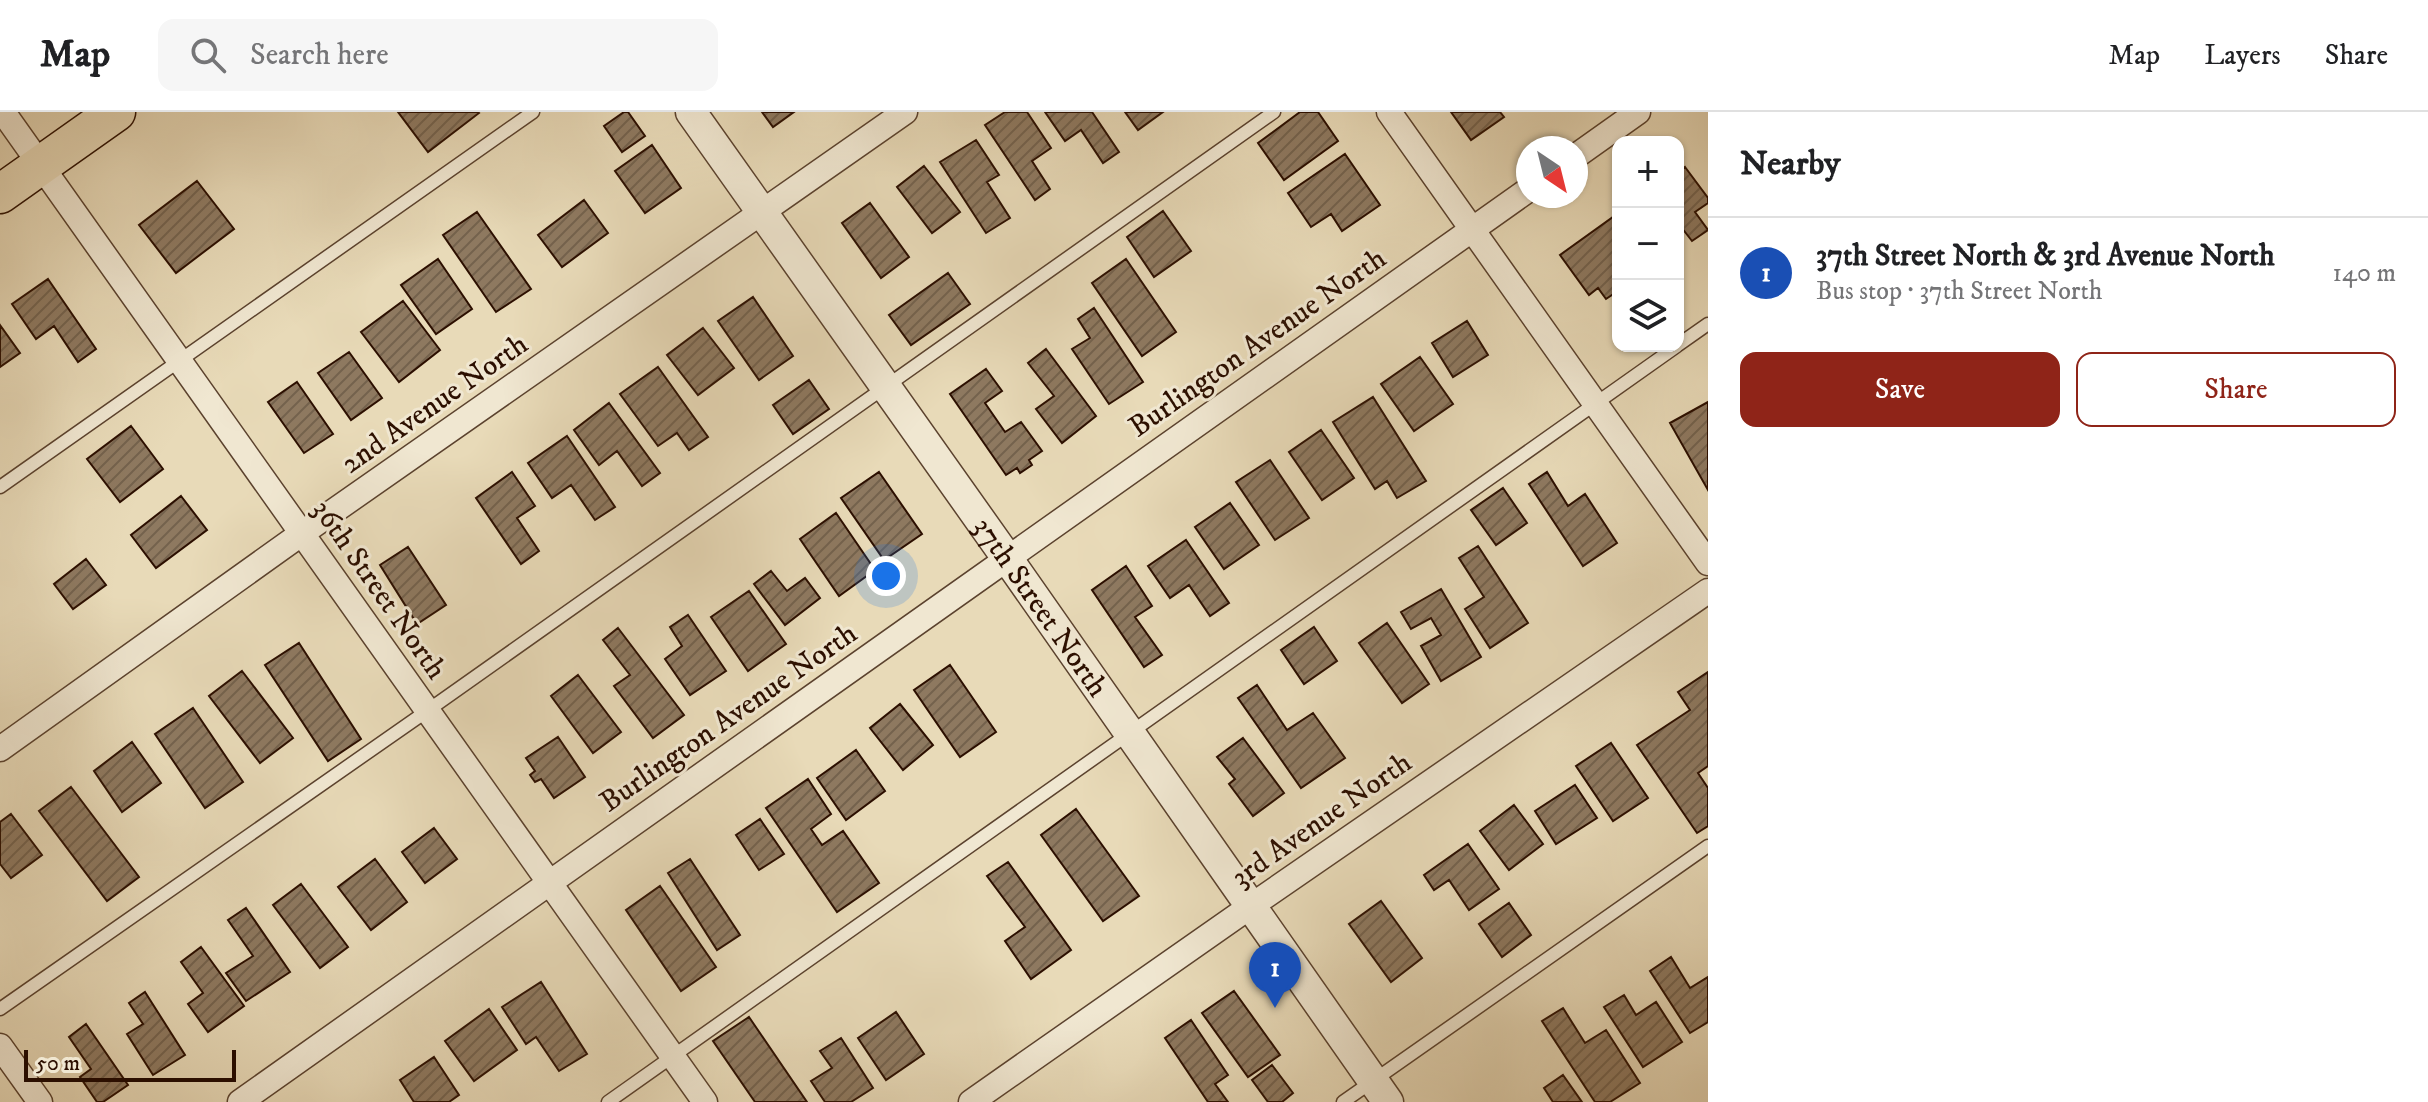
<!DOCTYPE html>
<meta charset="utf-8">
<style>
:root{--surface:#fff;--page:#f6f6f6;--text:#202124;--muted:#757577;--line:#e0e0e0;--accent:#8f2418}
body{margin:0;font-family:"IM FELL DW Pica",serif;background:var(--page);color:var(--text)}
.controls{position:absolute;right:24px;top:24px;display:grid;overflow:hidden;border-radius:16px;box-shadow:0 2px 6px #0004}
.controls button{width:72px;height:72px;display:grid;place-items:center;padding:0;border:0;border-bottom:2px solid var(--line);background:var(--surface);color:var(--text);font:40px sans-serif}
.compass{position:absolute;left:1516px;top:24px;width:72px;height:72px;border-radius:50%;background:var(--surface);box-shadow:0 2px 6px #0004;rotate:145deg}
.scale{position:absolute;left:24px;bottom:20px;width:212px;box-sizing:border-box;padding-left:8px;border:4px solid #2c0f00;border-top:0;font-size:22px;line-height:28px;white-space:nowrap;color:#2c0f00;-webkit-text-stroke:6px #f0e7d1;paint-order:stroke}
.you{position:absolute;left:886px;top:464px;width:28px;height:28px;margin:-20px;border:6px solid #fff;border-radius:50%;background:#1a73e8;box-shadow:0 0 0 12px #1a73e833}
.badge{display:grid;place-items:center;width:52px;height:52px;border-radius:50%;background:var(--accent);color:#fff;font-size:26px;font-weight:700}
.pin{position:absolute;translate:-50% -66px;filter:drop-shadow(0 2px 4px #0008)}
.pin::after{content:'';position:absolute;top:42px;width:28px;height:24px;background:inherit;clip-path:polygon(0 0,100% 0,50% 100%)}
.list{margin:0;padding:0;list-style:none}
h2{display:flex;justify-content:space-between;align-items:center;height:104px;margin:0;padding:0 32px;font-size:34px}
h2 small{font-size:26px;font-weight:400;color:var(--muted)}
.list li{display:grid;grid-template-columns:52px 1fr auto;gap:24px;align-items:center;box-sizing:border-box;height:112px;padding:0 32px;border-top:2px solid var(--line)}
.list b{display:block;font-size:30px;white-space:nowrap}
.list p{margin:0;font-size:26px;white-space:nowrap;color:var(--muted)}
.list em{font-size:26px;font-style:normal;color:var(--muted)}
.actions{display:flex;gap:16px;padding:24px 32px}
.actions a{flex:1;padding:18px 0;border:2px solid var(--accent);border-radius:16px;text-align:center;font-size:28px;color:var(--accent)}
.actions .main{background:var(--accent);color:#fff}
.icon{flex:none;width:44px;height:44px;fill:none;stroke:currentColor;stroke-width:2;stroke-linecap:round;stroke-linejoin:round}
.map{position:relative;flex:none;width:1708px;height:990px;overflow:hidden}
header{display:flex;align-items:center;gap:48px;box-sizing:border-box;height:112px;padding:0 40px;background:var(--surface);border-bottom:2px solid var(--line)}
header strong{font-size:38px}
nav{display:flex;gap:44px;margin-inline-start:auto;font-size:28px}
.search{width:560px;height:72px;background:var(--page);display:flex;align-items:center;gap:20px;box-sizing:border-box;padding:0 28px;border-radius:16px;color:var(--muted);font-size:30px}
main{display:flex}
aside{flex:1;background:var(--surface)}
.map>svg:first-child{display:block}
.building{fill:url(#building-hatch);stroke:#2c0f00;stroke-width:2}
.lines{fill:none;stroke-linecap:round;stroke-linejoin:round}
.service-casing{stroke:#5b422e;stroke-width:15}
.minor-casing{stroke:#5b422e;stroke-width:27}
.tertiary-casing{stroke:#5b422e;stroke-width:33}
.primary-casing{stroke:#2c0f00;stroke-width:41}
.service{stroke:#f0e7d1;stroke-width:12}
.minor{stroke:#f0e7d1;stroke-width:24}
.tertiary{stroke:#f0e7d1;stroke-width:30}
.primary{stroke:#e8dab8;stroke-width:38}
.labels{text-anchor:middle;stroke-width:6;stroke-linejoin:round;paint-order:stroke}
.street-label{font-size:30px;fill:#2c0f00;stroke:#f0e7d1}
</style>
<header>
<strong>Map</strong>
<div class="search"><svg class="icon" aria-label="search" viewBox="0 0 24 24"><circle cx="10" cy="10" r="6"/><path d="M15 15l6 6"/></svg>Search here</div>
<nav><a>Map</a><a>Layers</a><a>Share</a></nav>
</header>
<main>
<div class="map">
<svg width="1708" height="990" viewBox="0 0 1708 990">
<defs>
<pattern id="building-hatch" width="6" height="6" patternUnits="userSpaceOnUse" patternTransform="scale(2)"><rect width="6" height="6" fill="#8e7960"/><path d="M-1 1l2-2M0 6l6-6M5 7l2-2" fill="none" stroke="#74624d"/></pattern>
</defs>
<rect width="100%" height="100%" fill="#e8dab8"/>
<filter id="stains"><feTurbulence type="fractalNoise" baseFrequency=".0025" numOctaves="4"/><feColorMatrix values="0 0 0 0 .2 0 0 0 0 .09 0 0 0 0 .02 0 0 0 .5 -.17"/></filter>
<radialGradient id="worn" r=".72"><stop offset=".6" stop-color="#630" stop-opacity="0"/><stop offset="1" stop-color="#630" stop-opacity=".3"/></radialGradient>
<path class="building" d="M398,0H478L479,1L428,40Z
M624,0H628L645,24L622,40L604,14Z
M762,0H794L773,15Z
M1005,0H1027L1051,36L1032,49L1050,77L1035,88L985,13Z
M1045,0H1092L1119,40L1103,51L1081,18L1065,29Z
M1125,0H1163L1138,18Z
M1300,0H1318L1338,29L1284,68L1258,31Z
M1451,0H1500L1504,5L1471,28Z
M976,28L999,63L987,70L1010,106L986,121L940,50Z
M652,33L681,76L645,101L615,59Z
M1345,42L1380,93L1342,119L1331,102L1311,115L1288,81Z
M924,54L960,100L932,121L897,75Z
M1685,55L1708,86V91L1695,100L1708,118L1692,129L1678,111V60Z
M197,69L234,117L176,161L139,113Z
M584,88L608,121L562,155L538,123Z
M870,91L909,145L881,166L842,111Z
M1163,99L1191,139L1154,165L1127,125Z
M477,100L531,177L496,200L443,123Z
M1613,105L1618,112V186L1615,181L1606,187L1598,176L1589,183L1560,143Z
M438,147L472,197L436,222L401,173Z
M1126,147L1176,220L1142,244L1092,171Z
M948,161L970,192L911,233L889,203Z
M48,167L96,237L78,250L54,214L36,227L12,192Z
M753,185L793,244L759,268L718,209Z
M403,189L440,238L399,270L361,220Z
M1094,196L1143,270L1109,292L1072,237L1090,226L1078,207Z
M1467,209L1488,243L1453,265L1432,231Z
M0,213L20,241L0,255Z
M703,216L734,256L698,283L667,243Z
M1046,237L1096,304L1062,331L1036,297L1054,284L1028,251Z
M349,240L382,286L351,308L318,261Z
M1420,245L1453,292L1414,319L1381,272Z
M658,255L708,325L689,338L677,321L658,334L620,282Z
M986,257L1002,279L985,291L1005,320L1021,310L1042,339L1029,348L1032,353L1020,361L1017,356L1006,363L950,282Z
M809,268L829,297L793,322L773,293Z
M297,270L333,322L304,341L268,290Z
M1373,285L1426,369L1397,386L1387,369L1375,377L1333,310Z
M1708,290V378L1670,311Z
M609,291L660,361L642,374L617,339L599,353L574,318Z
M131,314L163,357L120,390L87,347Z
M1321,318L1354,366L1322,388L1289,340Z
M567,324L615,395L595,408L571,373L552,386L528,351Z
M1270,348L1309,406L1275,428L1236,370Z
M512,360L535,394L517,406L539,439L521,452L476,386Z
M879,360L922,422L884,448L841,386Z
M1547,360L1568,394L1585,382L1617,431L1583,454L1529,372Z
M1503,376L1527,411L1496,433L1471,398Z
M181,384L207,418L156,456L131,423Z
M1230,391L1259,433L1224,457L1195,415Z
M836,401L875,458L839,484L800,427Z
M1186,428L1229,491L1210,504L1189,473L1170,486L1148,454Z
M1478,434L1528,511L1490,536L1465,497L1484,485L1459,446Z
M408,435L446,493L417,512L380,453Z
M86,447L106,473L73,497L54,472Z
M1126,454L1152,494L1135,505L1162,543L1144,555L1092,478Z
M771,459L787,479L805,466L820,486L785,513L754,472Z
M1441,477L1481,545L1441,569L1421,534L1441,523L1431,506L1411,517L1401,500Z
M749,479L786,532L748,559L711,505Z
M688,503L726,559L690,583L665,547L682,534L670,515Z
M1387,511L1429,572L1402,591L1359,531Z
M1314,515L1337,549L1304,572L1281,538Z
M618,516L684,603L653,626L614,574L630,563L603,528Z
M299,531L361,627L328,649L265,553Z
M950,553L996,620L960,645L914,578Z
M242,559L293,626L260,651L209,584Z
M1708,560V654L1698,661L1708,676V714L1697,721L1637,633L1690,598L1678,580Z
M578,563L621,620L593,641L551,584Z
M1257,573L1287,618L1313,601L1345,646L1301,676L1238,586Z
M900,592L933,633L903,658L870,616Z
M193,596L243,670L205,696L155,622Z
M558,625L585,665L554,686L541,667L535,670L530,663L535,659L526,646Z
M1243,626L1284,681L1253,704L1229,672L1235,667L1217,645Z
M132,630L161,671L122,700L94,659Z
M1611,631L1648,686L1613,709L1576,654Z
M856,638L885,679L846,708L817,666Z
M808,667L831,702L811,717L822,733L843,719L879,771L837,800L766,696Z
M1575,673L1597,706L1556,732L1535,699Z
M71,675L139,765L107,789L39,699Z
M1514,693L1543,732L1509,758L1480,719Z
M1076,697L1139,784L1103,809L1041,723Z
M11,702L42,743L11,766L0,752V710Z
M760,707L784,742L759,758L736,723Z
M434,716L457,747L425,771L402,740Z
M1468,732L1499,777L1469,798L1449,768L1434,778L1424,763Z
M375,747L407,790L371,818L338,775Z
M690,747L740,823L717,838L668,761Z
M1008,750L1071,838L1031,867L1005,829L1025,815L987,764Z
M301,772L348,835L320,856L273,793Z
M660,774L716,855L681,879L626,798Z
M1381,789L1422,846L1391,870L1349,812Z
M1509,791L1531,823L1502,845L1479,812Z
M246,796L290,860L246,889L226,861L253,844L228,808Z
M201,835L244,894L208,920L188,892L203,881L181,850Z
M1671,845L1690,876L1708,865V910L1690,921L1650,859Z
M541,870L587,942L559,959L536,925L526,932L502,895Z
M1234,879L1280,943L1248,965L1202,901Z
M145,880L185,943L153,963L127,922L143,912L129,891Z
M1624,883L1636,903L1656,890L1682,930L1643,955L1604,895Z
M1563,896L1585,931L1606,918L1640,971L1610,990H1595L1542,909Z
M489,897L517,938L474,969L445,929Z
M896,900L924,942L886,968L858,926Z
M749,905L807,990H755L713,929Z
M1191,908L1228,963L1215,972L1228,990H1208L1165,926Z
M86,912L128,973L103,990H97L80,965L91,957L69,925Z
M841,926L873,976L851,990H825L811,969L832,956L820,939Z
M434,945L459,983L449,990H414L400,968Z
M1272,953L1293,981L1282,990H1268L1252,968Z
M1563,963L1582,990H1553L1544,976Z"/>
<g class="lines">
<g class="service-casing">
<path id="service" d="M1678,233L1708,212
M0,375L533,0
M0,897L427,599L1274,0
M608,990L1677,234
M1343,990L1708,734"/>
</g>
<g class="minor-casing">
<path id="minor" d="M3,0L705,990
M1389,0L1708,451
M1576,44L1638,0
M0,637L301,422L905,0
M0,934L40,990
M240,990L1528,78
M971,990L1251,794L1708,479"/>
</g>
<g class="tertiary-casing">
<g id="tertiary">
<path id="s1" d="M691,0L1007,446L1388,990"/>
</g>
</g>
<g class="primary-casing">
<path id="primary" d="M0,82L116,0"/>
</g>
<use href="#service" class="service"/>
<use href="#minor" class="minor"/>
<use href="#tertiary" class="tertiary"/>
<use href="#primary" class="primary"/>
</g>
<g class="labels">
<g class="street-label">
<text transform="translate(1257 230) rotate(-35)" y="10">Burlington Avenue North</text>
<text transform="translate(434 291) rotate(-35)" y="10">2nd Avenue North</text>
<text transform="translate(380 477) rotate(55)" y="10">36th Street North</text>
<text dy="10" stroke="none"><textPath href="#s1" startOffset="606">37th Street North</textPath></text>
<text transform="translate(728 605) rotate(-35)" y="10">Burlington Avenue North</text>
<text transform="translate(1321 707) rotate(-35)" y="10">3rd Avenue North</text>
</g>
</g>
<rect width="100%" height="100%" filter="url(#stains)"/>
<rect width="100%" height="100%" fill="url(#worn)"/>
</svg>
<div class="controls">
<button>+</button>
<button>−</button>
<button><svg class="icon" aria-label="layers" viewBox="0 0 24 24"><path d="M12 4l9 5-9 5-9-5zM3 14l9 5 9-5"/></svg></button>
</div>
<svg class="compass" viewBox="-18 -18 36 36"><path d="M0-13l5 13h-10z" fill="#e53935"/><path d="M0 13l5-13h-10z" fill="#757577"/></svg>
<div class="scale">50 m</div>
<div class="you"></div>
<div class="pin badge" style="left:1275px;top:896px;background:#1a4fb4">1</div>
</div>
<aside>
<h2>Nearby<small></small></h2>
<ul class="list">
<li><span class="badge" style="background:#1a4fb4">1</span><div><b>37th Street North &amp; 3rd Avenue North</b><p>Bus stop · 37th Street North</p></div><em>140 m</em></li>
</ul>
<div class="actions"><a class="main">Save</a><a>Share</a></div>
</aside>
</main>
